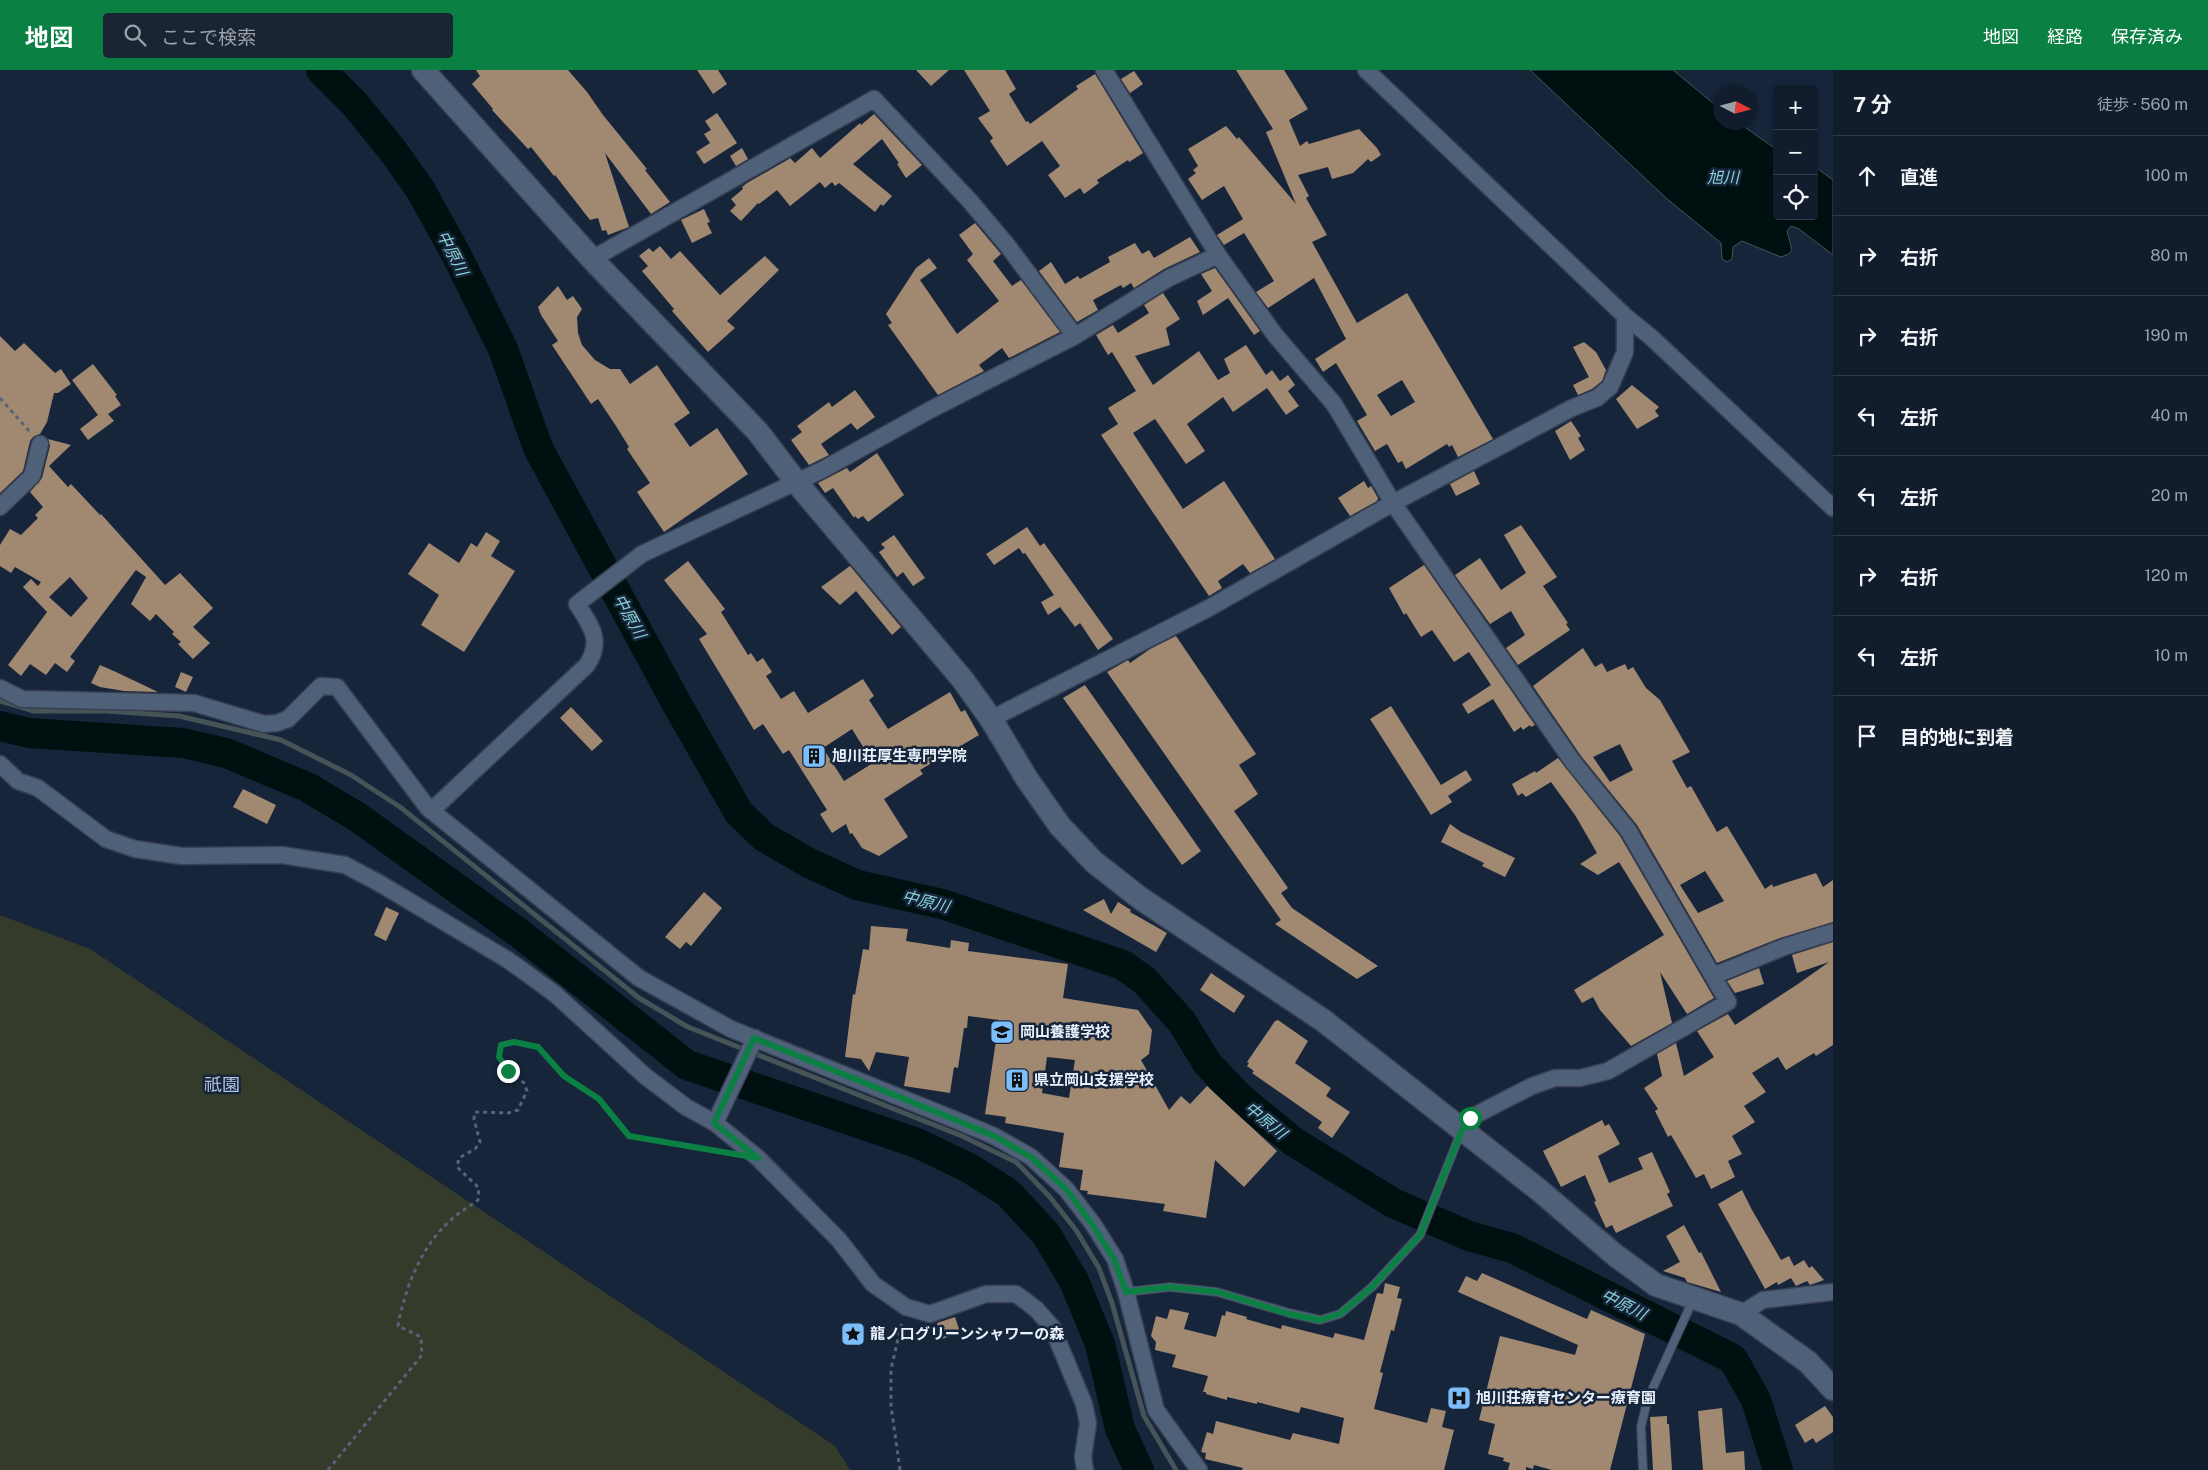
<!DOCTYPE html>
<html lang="ja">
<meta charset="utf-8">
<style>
:root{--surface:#111c2c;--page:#1a2534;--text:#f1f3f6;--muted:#9ca1a9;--line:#303a48;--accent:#0b8043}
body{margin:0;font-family:"Public Sans","Noto Sans JP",sans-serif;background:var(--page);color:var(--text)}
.controls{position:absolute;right:15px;top:15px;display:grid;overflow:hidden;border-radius:5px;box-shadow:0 2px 8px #0003}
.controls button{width:45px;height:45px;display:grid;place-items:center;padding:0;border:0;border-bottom:1px solid var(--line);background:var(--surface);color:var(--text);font:25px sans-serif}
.compass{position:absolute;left:1713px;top:15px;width:45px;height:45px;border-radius:50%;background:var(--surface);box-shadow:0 2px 8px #0003;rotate:96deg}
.stop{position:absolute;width:15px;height:15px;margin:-11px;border:4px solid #0b8043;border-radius:50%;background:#fff}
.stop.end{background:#0b8043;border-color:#fff;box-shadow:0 1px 5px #0008}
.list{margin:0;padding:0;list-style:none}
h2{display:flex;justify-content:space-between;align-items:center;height:65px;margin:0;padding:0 20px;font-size:21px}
h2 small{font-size:16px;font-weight:400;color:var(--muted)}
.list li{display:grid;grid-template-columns:32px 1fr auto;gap:15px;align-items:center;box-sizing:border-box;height:80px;padding:0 20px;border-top:1px solid var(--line)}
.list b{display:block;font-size:19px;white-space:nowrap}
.list em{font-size:16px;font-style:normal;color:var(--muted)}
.icon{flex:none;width:28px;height:28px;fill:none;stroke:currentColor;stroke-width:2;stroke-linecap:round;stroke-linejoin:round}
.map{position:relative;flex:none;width:1833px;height:1400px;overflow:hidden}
header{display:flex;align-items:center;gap:30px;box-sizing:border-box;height:70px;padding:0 25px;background:var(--accent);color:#fff}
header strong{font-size:24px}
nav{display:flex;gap:28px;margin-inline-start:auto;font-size:18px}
.search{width:350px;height:45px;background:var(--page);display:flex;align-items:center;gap:12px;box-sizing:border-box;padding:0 18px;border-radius:5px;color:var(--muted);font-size:19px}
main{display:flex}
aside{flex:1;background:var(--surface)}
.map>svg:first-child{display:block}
.green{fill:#353b2b}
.water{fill:#001010;stroke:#465457}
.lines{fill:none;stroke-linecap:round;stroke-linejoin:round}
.stream{stroke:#465457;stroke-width:5}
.river{stroke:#001010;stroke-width:30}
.building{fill:#a18871;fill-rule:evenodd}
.lane-casing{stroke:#364052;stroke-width:10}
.street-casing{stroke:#364052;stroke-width:19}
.secondary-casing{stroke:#364052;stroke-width:25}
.path{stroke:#576376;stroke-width:3;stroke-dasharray:4 4;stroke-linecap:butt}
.lane{stroke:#4f6079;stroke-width:8}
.street{stroke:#4f6079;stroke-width:16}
.secondary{stroke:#4f6079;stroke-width:22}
.route{stroke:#0b8043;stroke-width:6}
.labels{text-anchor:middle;stroke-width:5;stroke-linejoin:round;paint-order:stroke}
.poi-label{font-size:15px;font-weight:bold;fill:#eaf2fe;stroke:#17253b;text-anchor:start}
.water-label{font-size:16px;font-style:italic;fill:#89d3d5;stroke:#17253b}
.quarter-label{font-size:18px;fill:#b0c3df;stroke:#17253b}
</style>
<header>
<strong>地図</strong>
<div class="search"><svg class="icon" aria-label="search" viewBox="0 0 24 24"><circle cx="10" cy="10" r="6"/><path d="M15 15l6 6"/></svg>ここで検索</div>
<nav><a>地図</a><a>経路</a><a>保存済み</a></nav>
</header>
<main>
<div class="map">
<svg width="1833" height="1400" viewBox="0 0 1833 1400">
<rect width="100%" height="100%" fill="#17253b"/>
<path class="green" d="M0,845L90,879L835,1376L850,1400H0Z"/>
<path class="water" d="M1530,0H1673L1720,39V52L1739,53L1777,80V146H1814V96L1833,110V185L1799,159L1791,156L1787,161L1792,180L1789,184L1781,187L1742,171L1733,177L1732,189L1727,192L1722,189L1721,173L1666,128Z"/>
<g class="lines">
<path class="stream" d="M0,631L34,641H106L179,646L281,670L351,705L400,737L639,928L688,957L962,1066L1016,1092L1049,1126L1076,1160L1099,1198L1112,1233L1144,1346L1176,1400"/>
<path class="river" d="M321,0L354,33L393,81L420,119L457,186L503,279L538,378L678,636L739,743L764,767L809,793L857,815L942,834L1123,895L1145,911L1182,952L1207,993L1240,1028L1294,1072L1393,1133L1469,1166L1512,1178L1733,1289L1756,1330L1778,1400
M0,656L29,663L183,673L226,683L307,717L356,746L519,863L687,995L917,1073L969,1098L1008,1123L1046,1164L1074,1211L1100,1274L1120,1359L1139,1400"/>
</g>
<path class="building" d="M476,0H568L587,22L603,45L647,99L645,100L670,132L651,144L605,83L629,157L608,165L606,160L602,161L598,148L590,150L555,105L554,106L531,77L528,79L492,40L493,39L472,14L480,6Z
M697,0H718L727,14L713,24Z
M916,0H949L931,16Z
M964,0H1005L1016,19L1009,24L1026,52L1028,51L1030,54L1078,19L1076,16L1095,4L1143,83L1129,92L1128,90L1097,110L1099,113L1084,124L1080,118L1065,128L1048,105L1060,96L1042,71L1007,96L990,71L993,68L978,48L990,41Z
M1236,0H1284L1308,39L1289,50L1300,76L1307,71L1309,74L1359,59L1377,78L1381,85L1371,92L1368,89L1353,103L1332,109L1328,97L1298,105L1309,126L1306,128L1327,165L1312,172L1357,253L1407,223L1493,369L1458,387L1452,375L1449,377L1447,374L1406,399L1402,391L1398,393L1387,374L1375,381L1357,351L1367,345L1336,293L1323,302L1315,289L1346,269L1314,208L1268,238L1256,222L1274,211L1244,163L1224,175L1217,165L1243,149L1224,116L1202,130L1188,109L1196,103L1193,100L1198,96L1188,79L1226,56L1237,69L1239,67L1296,134L1266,62L1273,59ZM1402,310L1415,332L1391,346L1377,325Z
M1134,1L1143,14L1130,23L1121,9Z
M717,43L737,73L704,94L696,82L710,73L704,64L711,60L705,51Z
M874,44L922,95L906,108L897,94L899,93L882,69L853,94L892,126L883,136L881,134L875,142L839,113L835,116L832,112L825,118L820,112L790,136L777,120L759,134L758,133L741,151L730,141L736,135L731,129L743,119L742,117L747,113L789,89L790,88L795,93L812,78L820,88L860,53L861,55Z
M742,78L748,89L736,96L730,86Z
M704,139L710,152L707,153L712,163L692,173L681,150Z
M975,153L1001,184L993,191L1012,216L1021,210L1060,262L1009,288L1002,278L979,295L984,301L938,325L888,255L892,253L886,244L916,198L929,188L937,198L920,210L957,264L999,231L967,190L973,184L959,165Z
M1190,167L1200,182L1164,199L1134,218L1131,213L1123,218L1121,215L1093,230L1098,240L1077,252L1039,201L1051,192L1065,214L1078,206L1080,209L1110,192L1108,187L1135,173L1142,184L1149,180L1154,188Z
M660,176L671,189L680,181L720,225L765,186L779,200L727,251L735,258L708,282L672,241L674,239L642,201L648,196L639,186L649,178L653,182Z
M1215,198L1260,261L1254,265L1228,228L1203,245L1197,231L1212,221L1201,204Z
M558,216L567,230L573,226L582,239L577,247L578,263L582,275L595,290L610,299H620L630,314L657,295L690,343L674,354L690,377L717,358L748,404L664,462L637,422L650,413L627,379L629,377L616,356L598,329L591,334L552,275L558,271L541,245L538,237Z
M1163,223L1180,249L1166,258L1170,275L1135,286L1153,315L1199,281L1218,310L1230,303L1224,289L1246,275L1266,305L1272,300L1280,311L1288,305L1295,315L1288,321L1299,336L1286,345L1267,318L1233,342L1223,327L1187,354L1205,381L1186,394L1155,349L1133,363L1183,439L1224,411L1275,489L1250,503L1243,494L1218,511L1222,518L1209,526L1101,365L1118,354L1108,338L1136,321L1112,282L1108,285L1096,265L1113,255L1118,263L1149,243L1144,235Z
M0,266L15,281L24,273L55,303L61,299L71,314L58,323H54L47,352L40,364L33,367L30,371L23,401L0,423Z
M1584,272L1596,282L1606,300L1602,311L1592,319L1578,325L1573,315L1589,307L1573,277Z
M93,294L117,325L115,326L121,335L108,344L114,351L88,370L80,359L98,345L72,310Z
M1632,315L1659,337L1655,341L1659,346L1637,359L1616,329Z
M855,320L875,347L857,360L851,353L821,374L829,385L809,395L791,370L802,362L797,356L829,332L832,337Z
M1571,351L1581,366L1578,368L1585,380L1570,390L1555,361Z
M48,369L71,375L49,396L68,417L71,414L100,445L101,444L165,515L180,503L213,538L193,557L210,573L193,589L178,574L181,572L172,564L174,562L156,544L150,551L131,534L146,507L136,500L70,587L75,591L67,602L55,593L46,605L30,594L21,606L8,595L47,542L23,517L31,509L38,516L41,512L15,497L11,503L0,496V475L10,459L21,465L38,448L35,445L43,437L30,422L42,408L50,376ZM70,507L88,528L71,547L49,527Z
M877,383L904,425L868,452L863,446L858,449L855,446L854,448L833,418L825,423L818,413L843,400L847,398L850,402Z
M1474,401L1480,414L1456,426L1450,414Z
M1364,411L1368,418L1371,416L1378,428L1377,431L1350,446L1338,428Z
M1521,455L1557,507L1543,516L1568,553L1566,554L1570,560L1518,595L1506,578L1525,565L1511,541L1490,554L1455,505L1480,488L1501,520L1526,503L1504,465Z
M1027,457L1040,476L1044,473L1113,569L1098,580L1080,553L1075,557L1060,537L1048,545L1041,532L1054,525L1025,483L1023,484L1019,478L994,495L986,484Z
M486,462L500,471L491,486L515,501L464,582L421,555L439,525L408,504L429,473L459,493L471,473L477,477Z
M894,465L925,508L913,516L903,502L897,507L879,482L885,478L881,474Z
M688,491L725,539L721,542L748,585L751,583L757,592L763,588L772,602L766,606L781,629L794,621L808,643L863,609L874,626L869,630L888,659L950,622L961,642L965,640L979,665L920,700L923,704L884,729L908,767L879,786L862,778L852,763L850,764L846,754L832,763L820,744L827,740L789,680L783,684L763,654L754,660L699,569L707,564L664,510ZM852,659L873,693L844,711L823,678Z
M1424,495L1535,655L1531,657L1530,655L1523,660L1521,657L1514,662L1493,629L1468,644L1462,634L1491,615L1469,582L1454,592L1432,560L1421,567L1406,543L1404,545L1389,518Z
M850,496L901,557L892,565L856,521L840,535L821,517Z
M1176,566L1256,684L1239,695L1258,724L1234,741L1288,818L1281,823L1292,838L1378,896L1357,909L1275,854L1281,850L1107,602L1128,590L1130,593L1150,579Z
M1583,578L1595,597L1602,593L1607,602L1625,594L1628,600L1633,597L1646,618L1660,630L1690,682L1672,691L1687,718L1691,716L1717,762L1727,756L1765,819L1772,814L1773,817L1816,803L1823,817L1833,810V852L1780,868L1717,893L1637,755L1581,686L1533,616ZM1620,674L1633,700L1610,712L1593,687ZM1705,801L1724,831L1698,843L1680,815Z
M100,595L116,602L158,622L124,621L100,617L91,613Z
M181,602L193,607L186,622L175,617Z
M1085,615L1201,781L1182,795L1063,628Z
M1391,636L1441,715L1466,700L1472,710L1448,726L1452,732L1431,745L1370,649Z
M571,637L603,671L592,681L560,648Z
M1558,688L1620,766L1714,928L1687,944L1660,902L1672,953L1631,976L1600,940L1593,927L1582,933L1574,920L1664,865L1619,792L1598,805L1580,794L1597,783L1575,745L1551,712L1526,727L1522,723L1518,726L1512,714L1535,701L1536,703Z
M243,719L276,735L267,754L233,737Z
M1450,754L1461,762L1515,788L1505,807L1482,796L1484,793L1441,772Z
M704,822L722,838L691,876L686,872L680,879L665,867Z
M1104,829L1111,844L1118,832L1131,840L1130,842L1167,863L1156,882L1083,840Z
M386,837L399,843L386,871L374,865Z
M871,856L908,859L906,871L950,878L951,870L969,873L968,881L1068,894L1063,928L1138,940L1152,960L1149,984L1141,990L1169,1040L1181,1026L1190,1034L1207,1016L1277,1081L1244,1117L1215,1090L1206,1148L1163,1141L1165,1134L1087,1124L1088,1121L1080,1120L1083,1100L1059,1097L1064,1063L1005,1053L1006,1047L985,1044L999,950L968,946L967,958H964L958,998L954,997L950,1023L904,1016L909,987L876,982L869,1001L861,989L845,987L853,924L855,925L863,879L869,880ZM1047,987L1075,990L1069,1028L1042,1023Z
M1833,872V975L1816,986L1814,983L1786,1000L1778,987L1752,1003L1766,1022L1744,1036L1755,1052L1732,1066L1742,1084L1728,1091L1735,1107L1711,1119L1704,1104L1696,1108L1671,1065L1668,1067L1655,1041L1658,1039L1644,1018L1662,1006L1657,984L1676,973L1684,1006L1714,987L1697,961L1728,944L1735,955L1798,914L1829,892L1797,903L1792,885Z
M1759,898L1764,914L1735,923L1727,911Z
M1211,903L1245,926L1234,943L1200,920Z
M1278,950L1308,971L1295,993L1331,1018L1326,1026L1350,1042L1332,1068L1318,1058L1322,1052L1252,1003L1254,1001L1247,996L1249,993L1247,992L1275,951Z
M1602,1050L1605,1056L1609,1054L1620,1074L1598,1086L1609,1113L1643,1099L1638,1088L1652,1082L1670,1122L1667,1124L1673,1136L1616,1163L1612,1155L1606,1158L1594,1132L1596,1131L1585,1105L1561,1117L1543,1081Z
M1742,1120L1752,1140L1781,1190L1789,1186L1794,1196L1804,1190L1809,1198L1812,1196L1824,1210L1810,1215L1807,1211L1796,1216L1791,1208L1778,1215L1777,1212L1765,1219L1718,1134Z
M1684,1155L1699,1183L1701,1182L1721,1222L1687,1212L1685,1208L1663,1201L1680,1192L1666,1166Z
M1482,1203L1587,1249L1591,1240L1645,1264L1610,1400H1552L1534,1395L1533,1399L1526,1397V1400H1508L1510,1393L1503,1391L1504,1388L1488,1384L1495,1354L1479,1350L1500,1266L1575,1285L1578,1275L1458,1222L1466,1206L1477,1211Z
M1385,1213L1400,1217L1397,1228L1402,1229L1394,1261L1391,1260L1380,1302L1383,1303L1374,1339L1427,1353L1431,1338L1446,1341L1442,1357L1454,1360L1444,1400H1242L1243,1398L1205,1389L1206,1383L1201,1382L1207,1362L1213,1364L1216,1351L1290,1370L1293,1363L1339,1374L1344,1348L1301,1337L1299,1343L1257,1332V1334L1227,1327V1330L1206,1324V1322H1203L1208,1306L1172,1297L1176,1285L1155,1280L1156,1272L1151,1266L1156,1246L1167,1249L1170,1239L1189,1243L1184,1259L1216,1267L1222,1245L1225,1246L1226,1241L1247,1247L1246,1249L1281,1259L1282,1255L1333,1268L1335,1263L1364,1270L1377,1223L1383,1224Z
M955,1247L960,1262L942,1269L937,1253Z
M1825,1336L1833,1347V1362L1816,1373L1813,1368L1805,1373L1795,1355Z
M1722,1338L1726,1383L1744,1381L1745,1400H1703L1698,1341Z
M1667,1346V1354H1669L1672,1400H1653L1650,1347Z"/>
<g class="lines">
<g class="lane-casing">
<path id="lane" d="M1126,1222L1170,1217L1217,1222L1289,1243L1320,1250L1340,1244L1372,1217L1420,1165L1461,1062
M1643,1400L1641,1357L1647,1331L1693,1230"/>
</g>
<g class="street-casing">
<path id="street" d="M1104,0L1218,185L1275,265L1334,334L1393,433L1573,692L1628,760L1728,932L1608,1001L1580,1008H1555L1532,1016L1470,1048L1462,1060
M1366,0L1625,246L1652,268L1833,438
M592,189L874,29L969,130L1007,175L1075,266
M0,437L32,406L40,374
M0,618L22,629L194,633L264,654L277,653L288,649L321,616L337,617L428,738L639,908L731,959L951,1048L994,1066L1031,1087L1066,1119L1093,1154L1115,1189L1126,1222L1156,1340L1199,1400
M991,649L1209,538L1393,433L1572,338L1597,328L1610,317L1625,282V246
M0,694L18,711L38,718L106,769L135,779L182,786L282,785L345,795L379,813L508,890L555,924L645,1006L686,1037L715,1053L758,1088L839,1170L873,1214L906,1237L930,1244L986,1224H1016L1036,1239L1052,1257L1084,1334L1088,1353L1083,1387L1085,1400
M431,741L587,595C603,570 591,556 577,534L642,484L822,400L930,340L1075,266L1169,208L1218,185
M1713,906L1784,877L1833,862
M715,1053L755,968
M1741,1244L1763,1230L1833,1222"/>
</g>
<g class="secondary-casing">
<path id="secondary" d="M423,0L592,189L758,362L797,413L963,610L991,649L1027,709L1060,756L1094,792L1140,828L1324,951L1539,1120L1615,1185L1656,1215L1741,1244L1808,1292L1833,1319"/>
</g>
<path class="path" d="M0,328L30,362
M328,1400L422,1285L421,1267L398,1256C405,1217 422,1174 453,1148C461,1141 470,1136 478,1130L479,1118L457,1097L459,1088L475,1079L480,1072L474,1049L475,1042L508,1043L518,1040L527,1021L524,1013L508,1001L499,987L501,975L514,972L538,977L564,1006L599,1029L629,1066L725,1083
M900,1400L891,1336V1299L902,1252"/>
<use href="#lane" class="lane"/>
<use href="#street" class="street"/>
<use href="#secondary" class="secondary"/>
</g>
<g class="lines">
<path class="route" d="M508,1001L499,987L501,975L514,972L538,977L564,1006L599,1029L629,1066L758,1088L714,1053L754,968L951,1048L994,1066L1031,1087L1066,1119L1092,1154L1114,1189L1126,1222L1170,1217L1218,1222L1289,1244L1320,1250L1340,1244L1372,1217L1420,1165L1462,1060L1470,1048"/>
</g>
<defs>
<g id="building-square" transform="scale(1.25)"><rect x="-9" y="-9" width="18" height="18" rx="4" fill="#7cbef9" stroke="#17253b"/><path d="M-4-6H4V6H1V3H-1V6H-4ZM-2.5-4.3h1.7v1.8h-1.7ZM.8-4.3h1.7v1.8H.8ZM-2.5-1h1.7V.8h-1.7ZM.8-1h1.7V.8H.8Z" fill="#111"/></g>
<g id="school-square" transform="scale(1.25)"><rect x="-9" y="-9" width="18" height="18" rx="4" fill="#7cbef9" stroke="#17253b"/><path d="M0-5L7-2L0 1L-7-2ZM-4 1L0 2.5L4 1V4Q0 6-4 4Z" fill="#111"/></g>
<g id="sight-square" transform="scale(1.25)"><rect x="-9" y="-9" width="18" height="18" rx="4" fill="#7cbef9" stroke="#17253b"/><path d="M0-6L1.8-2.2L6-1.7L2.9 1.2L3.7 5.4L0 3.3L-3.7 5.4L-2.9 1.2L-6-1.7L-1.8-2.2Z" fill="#111"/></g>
<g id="hospital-square" transform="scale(1.25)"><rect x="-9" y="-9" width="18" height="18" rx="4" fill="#7cbef9" stroke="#17253b"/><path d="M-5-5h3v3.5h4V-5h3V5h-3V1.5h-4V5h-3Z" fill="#111"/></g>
</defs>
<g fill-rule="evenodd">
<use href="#building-square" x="814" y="686"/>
<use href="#school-square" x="1002" y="962"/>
<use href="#building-square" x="1017" y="1010"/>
<use href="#sight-square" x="853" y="1264"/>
<use href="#hospital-square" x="1459" y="1328"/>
</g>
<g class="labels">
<g class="poi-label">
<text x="832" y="691">旭川荘厚生専門学院</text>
<text x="1020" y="967">岡山養護学校</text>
<text x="1034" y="1015">県立岡山支援学校</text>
<text x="870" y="1269">龍ノ口グリーンシャワーの森</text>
<text x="1476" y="1333">旭川荘療育センター療育園</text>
</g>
<g class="water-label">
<text x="1723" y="113">旭川</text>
<text transform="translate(453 183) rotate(63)" y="6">中原川</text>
<text transform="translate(630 546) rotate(61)" y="6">中原川</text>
<text transform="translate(926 831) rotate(14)" y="6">中原川</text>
<text transform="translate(1266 1050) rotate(39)" y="6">中原川</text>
<text transform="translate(1624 1234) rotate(27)" y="6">中原川</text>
</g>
<g class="quarter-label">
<text x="222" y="1021">祇園</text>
</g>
</g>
</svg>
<div class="controls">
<button>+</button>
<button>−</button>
<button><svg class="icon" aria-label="locate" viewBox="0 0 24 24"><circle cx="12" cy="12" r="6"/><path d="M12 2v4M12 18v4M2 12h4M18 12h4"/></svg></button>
</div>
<svg class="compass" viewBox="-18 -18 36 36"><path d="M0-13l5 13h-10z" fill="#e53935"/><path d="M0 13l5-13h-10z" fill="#9ca1a9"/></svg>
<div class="stop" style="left:1470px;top:1048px"></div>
<div class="stop end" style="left:508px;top:1001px"></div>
</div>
<aside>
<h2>7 分<small>徒歩 · 560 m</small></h2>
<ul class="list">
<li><svg class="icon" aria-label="ahead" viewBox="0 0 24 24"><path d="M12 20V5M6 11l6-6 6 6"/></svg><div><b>直進</b></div><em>100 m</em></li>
<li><svg class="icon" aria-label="right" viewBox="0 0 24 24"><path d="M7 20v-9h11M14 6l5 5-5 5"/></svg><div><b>右折</b></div><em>80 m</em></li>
<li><svg class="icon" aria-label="right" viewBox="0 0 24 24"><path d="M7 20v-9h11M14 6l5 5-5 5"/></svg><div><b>右折</b></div><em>190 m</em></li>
<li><svg class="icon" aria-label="left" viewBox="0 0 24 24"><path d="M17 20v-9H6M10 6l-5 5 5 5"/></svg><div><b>左折</b></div><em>40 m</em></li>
<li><svg class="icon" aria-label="left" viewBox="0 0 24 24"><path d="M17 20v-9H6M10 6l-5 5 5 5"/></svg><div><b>左折</b></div><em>20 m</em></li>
<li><svg class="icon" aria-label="right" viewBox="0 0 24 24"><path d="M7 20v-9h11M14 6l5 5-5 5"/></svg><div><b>右折</b></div><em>120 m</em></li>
<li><svg class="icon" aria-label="left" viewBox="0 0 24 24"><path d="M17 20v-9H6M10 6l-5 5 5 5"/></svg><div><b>左折</b></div><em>10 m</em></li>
<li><svg class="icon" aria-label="arrive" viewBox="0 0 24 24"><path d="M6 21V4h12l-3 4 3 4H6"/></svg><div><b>目的地に到着</b></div></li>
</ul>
</aside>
</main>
